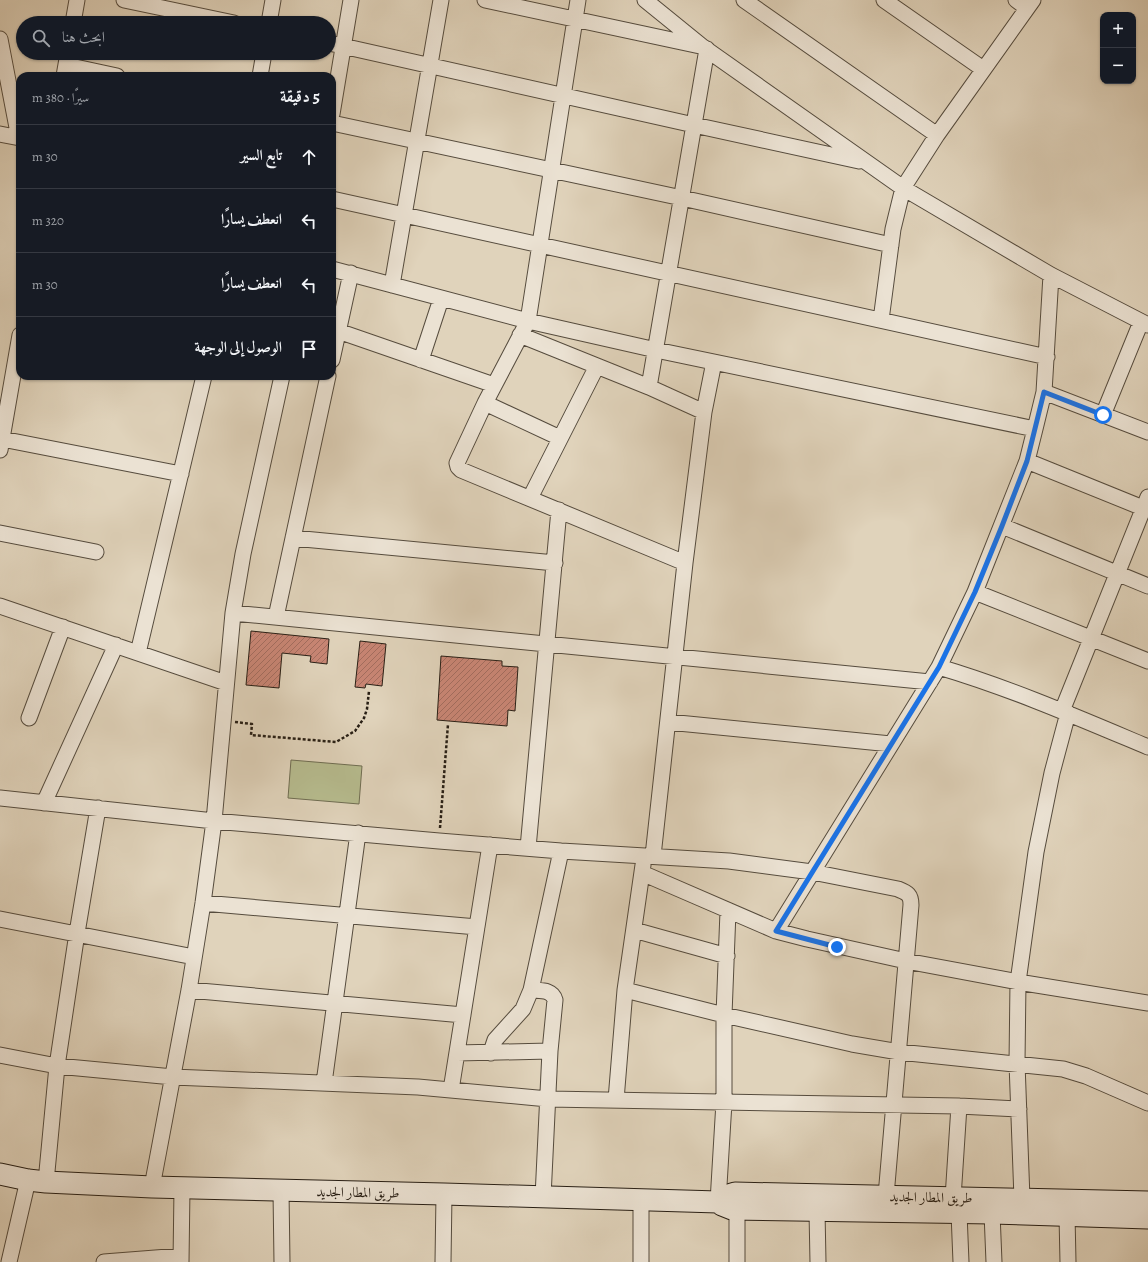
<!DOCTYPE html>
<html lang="ar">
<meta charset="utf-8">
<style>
:root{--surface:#171b24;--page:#242831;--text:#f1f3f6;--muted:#9ea1a6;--line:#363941}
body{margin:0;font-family:Alegreya,Amiri,serif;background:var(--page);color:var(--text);direction:rtl}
.controls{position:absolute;right:12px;top:12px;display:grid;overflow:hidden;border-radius:8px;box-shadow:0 1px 3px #0004}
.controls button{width:36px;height:36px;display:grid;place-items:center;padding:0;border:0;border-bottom:1px solid var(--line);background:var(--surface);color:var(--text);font:20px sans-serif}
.stop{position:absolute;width:12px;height:12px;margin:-9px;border:3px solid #1a73e8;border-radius:50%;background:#fff}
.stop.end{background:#1a73e8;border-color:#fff;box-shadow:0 1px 4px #0008}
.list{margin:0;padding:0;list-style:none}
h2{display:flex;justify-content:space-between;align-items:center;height:52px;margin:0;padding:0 16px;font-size:17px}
h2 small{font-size:13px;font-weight:400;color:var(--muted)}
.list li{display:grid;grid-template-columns:26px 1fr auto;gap:12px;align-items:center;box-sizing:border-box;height:64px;padding:0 16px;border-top:1px solid var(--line)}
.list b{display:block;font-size:15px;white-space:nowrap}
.list em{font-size:13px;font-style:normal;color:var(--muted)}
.icon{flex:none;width:22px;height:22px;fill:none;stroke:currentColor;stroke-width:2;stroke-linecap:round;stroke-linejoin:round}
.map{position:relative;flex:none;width:1148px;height:1262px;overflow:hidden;direction:ltr}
.search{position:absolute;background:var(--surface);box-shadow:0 1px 3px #0004;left:16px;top:16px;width:320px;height:44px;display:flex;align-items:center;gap:10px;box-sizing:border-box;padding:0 14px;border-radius:22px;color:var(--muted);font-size:15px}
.panel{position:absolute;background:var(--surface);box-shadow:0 1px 3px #0004;left:16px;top:72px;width:320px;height:308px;border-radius:12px;direction:rtl}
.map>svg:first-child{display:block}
.grass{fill:#b6bb8e;stroke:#6f6d52}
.building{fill:url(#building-hatch);stroke:#281f15}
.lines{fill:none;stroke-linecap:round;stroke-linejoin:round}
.street-casing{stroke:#564c3e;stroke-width:17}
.secondary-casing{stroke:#281f15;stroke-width:23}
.path{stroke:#281f15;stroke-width:2.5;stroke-dasharray:3 2;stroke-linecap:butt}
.street{stroke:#ebe2d3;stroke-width:15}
.secondary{stroke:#ebe2d3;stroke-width:21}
.route{stroke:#1a73e8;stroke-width:5}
.labels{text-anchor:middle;stroke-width:3;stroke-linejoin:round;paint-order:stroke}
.street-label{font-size:14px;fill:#281f15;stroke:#ebe2d3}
</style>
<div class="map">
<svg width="1148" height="1262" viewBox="0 0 1148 1262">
<defs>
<pattern id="building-hatch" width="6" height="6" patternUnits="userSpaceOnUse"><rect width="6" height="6" fill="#c98675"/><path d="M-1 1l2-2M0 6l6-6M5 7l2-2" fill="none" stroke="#a36d5f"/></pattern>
</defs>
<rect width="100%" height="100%" fill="#e0d3bb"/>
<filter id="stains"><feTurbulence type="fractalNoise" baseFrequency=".005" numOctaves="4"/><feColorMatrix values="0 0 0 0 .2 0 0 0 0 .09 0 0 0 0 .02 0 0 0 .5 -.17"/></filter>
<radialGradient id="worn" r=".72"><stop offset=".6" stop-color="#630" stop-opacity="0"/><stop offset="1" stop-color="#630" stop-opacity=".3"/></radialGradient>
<path class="grass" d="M291,760L362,766L359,804L288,798Z"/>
<path class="building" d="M251,631L329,639L327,664L310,662L311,656L282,653L279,688L246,685Z
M360,641L386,644L382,686L366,684L365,688L355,687Z
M441,656L502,661V666L518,667L515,711L508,710L507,726L437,720Z"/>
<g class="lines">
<g class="street-casing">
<path id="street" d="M124,0L234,23
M485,0L700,46
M578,0L528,321L485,403L457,463L458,467L461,470L685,563
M645,0L703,47L903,188L1051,275L1148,325
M744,0L937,135
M884,0L983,69
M1016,0L1027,8
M73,23L77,0
M269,23L273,0
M0,39L19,138
M329,43L694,125L859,161
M66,65L117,76
M64,76L68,53
M260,76L264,53
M332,114L351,0
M332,123L682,198L891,245
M0,134L20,138
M332,199L1047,357
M332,269L528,321L656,350L1035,429
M392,285L441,0
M881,320L893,229L903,188L937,135L1033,0
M338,331L494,385
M520,335L649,387L704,412
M332,360L351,273
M421,360L441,299
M649,387L707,49
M1044,392L1148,432
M485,403L560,438
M1103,415L1141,322
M2,439L181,474
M0,450L20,335
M1027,461L1148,510
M530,498L597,366
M1002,526L1148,586
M0,533L96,552
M293,538L555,563
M975,592L1148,661
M0,606L226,683
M233,613L930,682
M276,617L328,376
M138,653L204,376
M939,667C1010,688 1079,718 1148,747
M1062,711L1148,497
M29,718L63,627
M668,722L891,744
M0,798L214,821L439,841L561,851L729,861L812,872L898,889C908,893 911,895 911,905L886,1196
M44,803L116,645
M528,848L559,510
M653,856L685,563L704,412L714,362
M642,873L776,931L807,939L906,961L1018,982L1148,1003
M203,903L477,927
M0,919L194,957
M634,930L727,956
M776,931L939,667L975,592L1027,461L1035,429L1044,392L1051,275
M189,990L463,1015
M531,990C540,991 552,989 555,1000L550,1051L543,1197
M625,990L724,1015L852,1044L899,1052L1063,1069L1086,1076L1148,1103
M457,1053L550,1051
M491,1053L493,1046L495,1040L523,1009L531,990L561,851
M0,1055L57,1066L173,1077L418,1087L548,1099L959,1106L1019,1109
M324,1083L358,833
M451,1090L490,845
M616,1100L625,990L643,865
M46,1182L57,1066L77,933L98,808
M152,1187L189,990L203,903L214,821L233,613L243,554L282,376
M281,1191L282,1262
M953,1198L959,1106
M1022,1199L1017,1063L1018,982L1036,852L1052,773L1068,713
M641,1200V1262
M718,1202L724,1102V1015L728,911
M817,1211L818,1262
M959,1213L961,1262
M992,1213L994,1262
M1067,1215L1068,1262
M9,1262L28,1180
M104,1262L181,1256
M181,1262L182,1188
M443,1262L444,1194
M737,1262V1209"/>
</g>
<g class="secondary-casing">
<path id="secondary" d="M0,1174L28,1180L46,1182L152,1187L444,1194L718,1202L722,1205L732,1209L992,1213L1148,1218
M718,1202L725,1196L735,1193L1148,1202"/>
</g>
<path class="path" d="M235,722L252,724L251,735L336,742L355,731L364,718L367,709L369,691
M440,828L448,724"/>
<use href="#street" class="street"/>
<use href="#secondary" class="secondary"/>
</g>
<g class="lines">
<path class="route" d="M837,947L776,931L939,667L975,592L1002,526L1027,461L1044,392L1103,415"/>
</g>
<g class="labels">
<g class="street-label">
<text transform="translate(358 1192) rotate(1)" y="5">طريق المطار الجديد</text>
<text transform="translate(931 1197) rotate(1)" y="5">طريق المطار الجديد</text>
</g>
</g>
<rect width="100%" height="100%" filter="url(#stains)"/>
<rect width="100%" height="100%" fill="url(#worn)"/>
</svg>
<div class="controls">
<button>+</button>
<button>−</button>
</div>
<div class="stop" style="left:1103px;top:415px"></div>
<div class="stop end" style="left:837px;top:947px"></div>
<div class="search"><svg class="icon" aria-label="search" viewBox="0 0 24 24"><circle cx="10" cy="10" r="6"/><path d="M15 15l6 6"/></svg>ابحث هنا</div>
<section class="panel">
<h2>5 دقيقة<small>سيرًا · 380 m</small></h2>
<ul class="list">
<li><svg class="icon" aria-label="ahead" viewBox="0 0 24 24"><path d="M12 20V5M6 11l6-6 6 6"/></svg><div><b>تابع السير</b></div><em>30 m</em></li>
<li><svg class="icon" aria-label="left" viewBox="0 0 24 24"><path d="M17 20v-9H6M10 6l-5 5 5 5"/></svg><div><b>انعطف يسارًا</b></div><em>320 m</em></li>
<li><svg class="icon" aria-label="left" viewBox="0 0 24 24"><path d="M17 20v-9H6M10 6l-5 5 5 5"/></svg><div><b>انعطف يسارًا</b></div><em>30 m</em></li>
<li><svg class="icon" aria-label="arrive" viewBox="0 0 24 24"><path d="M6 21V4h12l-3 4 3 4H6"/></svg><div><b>الوصول إلى الوجهة</b></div></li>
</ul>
</section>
</div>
